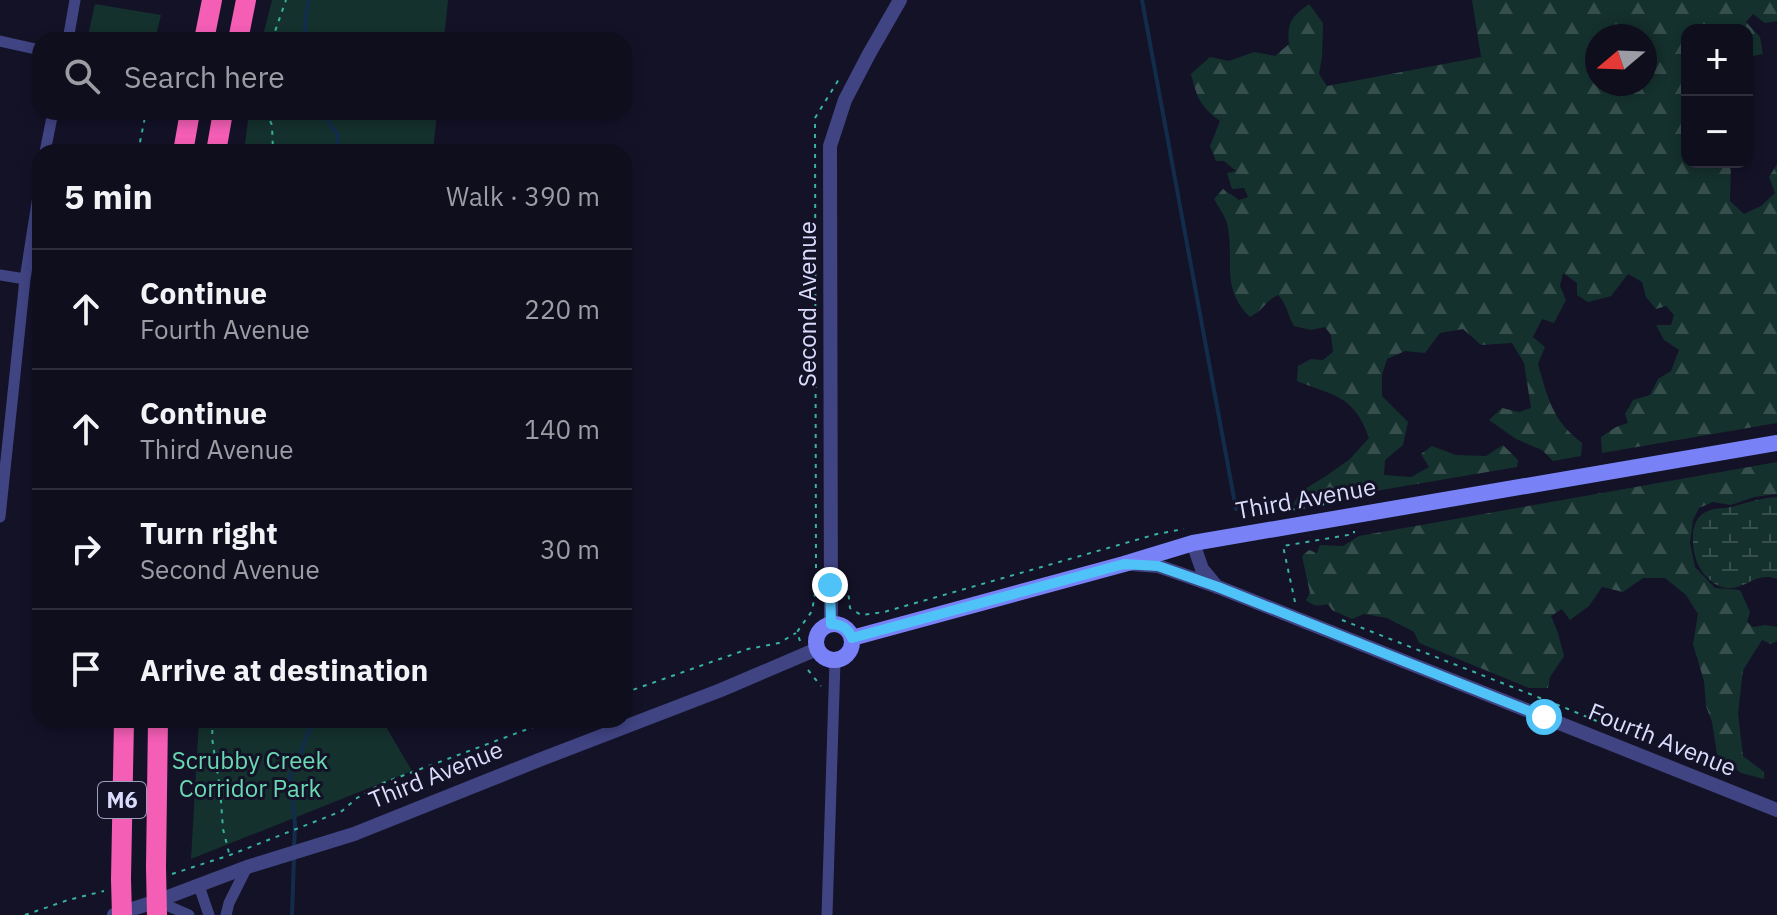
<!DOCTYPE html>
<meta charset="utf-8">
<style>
:root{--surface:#0e0e1d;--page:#1c1c2a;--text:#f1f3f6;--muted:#9b9ca4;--line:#2e2e3b}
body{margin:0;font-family:"IBM Plex Sans",sans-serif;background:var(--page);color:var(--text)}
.controls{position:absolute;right:24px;top:24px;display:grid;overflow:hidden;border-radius:16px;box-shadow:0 4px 12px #0003}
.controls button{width:72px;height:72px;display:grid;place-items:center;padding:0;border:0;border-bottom:2px solid var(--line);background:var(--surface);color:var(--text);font:40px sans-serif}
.compass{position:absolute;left:1585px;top:24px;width:72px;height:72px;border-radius:50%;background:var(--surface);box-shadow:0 4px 12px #0003;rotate:251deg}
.stop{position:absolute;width:24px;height:24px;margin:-18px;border:6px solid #4fc3f7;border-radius:50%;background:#fff}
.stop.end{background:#4fc3f7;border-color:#fff;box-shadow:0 2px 8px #0008}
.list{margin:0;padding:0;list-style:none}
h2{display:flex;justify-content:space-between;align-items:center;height:104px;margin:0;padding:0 32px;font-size:34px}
h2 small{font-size:26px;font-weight:400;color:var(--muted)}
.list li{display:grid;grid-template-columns:52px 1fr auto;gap:24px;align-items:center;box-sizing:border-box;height:120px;padding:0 32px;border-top:2px solid var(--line)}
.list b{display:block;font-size:30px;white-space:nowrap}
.list p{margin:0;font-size:26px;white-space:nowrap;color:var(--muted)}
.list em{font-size:26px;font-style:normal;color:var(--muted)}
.icon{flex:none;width:44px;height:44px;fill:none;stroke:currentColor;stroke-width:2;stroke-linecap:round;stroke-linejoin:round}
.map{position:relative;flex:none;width:1777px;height:915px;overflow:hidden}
.search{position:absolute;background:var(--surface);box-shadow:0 4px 12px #0003;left:32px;top:32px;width:600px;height:88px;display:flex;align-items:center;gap:20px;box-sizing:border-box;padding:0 28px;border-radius:24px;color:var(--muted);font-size:30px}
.panel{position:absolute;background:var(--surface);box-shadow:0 4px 12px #0003;left:32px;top:144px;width:600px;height:584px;border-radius:24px}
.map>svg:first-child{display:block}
.green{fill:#15312d}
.forest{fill:url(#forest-firs);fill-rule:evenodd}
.wetland{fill:url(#wetland-marsh)}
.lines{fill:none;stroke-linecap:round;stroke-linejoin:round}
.stream{stroke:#122d4b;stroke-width:4}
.path{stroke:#38b39f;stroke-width:2;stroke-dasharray:4 6;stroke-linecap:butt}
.minor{stroke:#404483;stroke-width:11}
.tertiary{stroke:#404483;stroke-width:14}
.secondary{stroke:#7882f6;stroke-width:16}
.motorway{stroke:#f45eb5;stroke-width:20}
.motorway-bridge{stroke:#f45eb5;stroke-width:20}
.route{stroke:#4fc3f7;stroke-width:10}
.labels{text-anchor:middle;stroke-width:6;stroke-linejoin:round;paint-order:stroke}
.shield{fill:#131227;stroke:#9f9fbd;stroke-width:2}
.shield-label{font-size:22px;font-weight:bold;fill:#dbdbfd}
.street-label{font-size:24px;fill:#dbdbfd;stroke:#131227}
.park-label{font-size:24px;fill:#6ad9b2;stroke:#131227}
</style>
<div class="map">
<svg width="1777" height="915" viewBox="0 0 1777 915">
<defs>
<pattern id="forest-firs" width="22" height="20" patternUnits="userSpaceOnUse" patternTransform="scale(2)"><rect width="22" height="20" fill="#15312d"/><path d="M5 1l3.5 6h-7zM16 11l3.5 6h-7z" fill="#364e4c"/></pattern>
<pattern id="wetland-marsh" width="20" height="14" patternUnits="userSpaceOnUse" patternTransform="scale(2)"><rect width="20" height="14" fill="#15312d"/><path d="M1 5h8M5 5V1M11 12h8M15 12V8" fill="none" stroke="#364e4c"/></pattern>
</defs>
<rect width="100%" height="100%" fill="#131227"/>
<path class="green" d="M272,0H448L444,40H262Z
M95,4L161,15L157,32L180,40H87Z
M249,112H437L433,152H244Z
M199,720H382L412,771L191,859Z"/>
<path class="forest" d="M1472,0H1777V21L1765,23L1753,14L1746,22L1760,37L1763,54L1747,57V30H1687V162H1731L1730,201L1744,214L1761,206L1775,193L1769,177L1777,164V423L1602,453L1601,437L1616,427L1628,423L1625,414L1633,400L1650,395L1658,379L1671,371L1679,350L1664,340L1656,325H1671L1674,315L1666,306L1656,309L1646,297L1642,282L1628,274L1611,296L1588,302L1577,295V283L1563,273L1560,286L1566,300L1554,323L1542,319L1533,337L1545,347L1538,364C1548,399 1552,420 1582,443L1581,456L1553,461L1542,450L1516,439L1489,420L1502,408L1519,412L1531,408L1524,363L1512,343L1481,345L1463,329L1440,333L1425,353L1405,351L1387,359L1382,375V396L1408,422L1403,445L1385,460L1384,475L1411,477L1429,467L1421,454L1432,446L1456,455L1486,456L1503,445L1518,460L1517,467L1293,505L1300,492L1326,476L1350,459L1369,438C1354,395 1334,396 1297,381L1298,366L1311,359L1323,360L1333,352L1331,335L1325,327L1311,330L1294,326C1287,314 1288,306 1278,295C1265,301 1265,309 1250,317C1221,289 1234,263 1228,228C1227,218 1219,208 1214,199L1223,189L1239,200L1248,197L1244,188L1232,189L1227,173L1236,171L1224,161H1216L1210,146L1220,121C1200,106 1197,98 1191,74L1210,57L1229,61L1254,52L1275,56L1289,44C1287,23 1291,17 1309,4L1323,23L1322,57L1319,74L1327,86L1481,57ZM1645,36V84H1597V36Z
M1777,462V494L1754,497L1731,505L1713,502L1699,508L1693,520L1690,543L1695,567L1715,588L1740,590L1750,612L1747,622L1753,627L1765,625L1777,627V641L1771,644L1762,640L1743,670L1738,714L1743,756L1764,772V779L1741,773L1717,754L1712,722L1706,706L1704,681L1693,644L1698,614L1686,595L1665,578H1643L1623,592L1602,587L1589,606L1570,620L1562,609L1551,616L1558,633L1564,656L1550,677L1548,688H1529L1419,643L1414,632L1387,618L1364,614L1352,619L1332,610L1328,604C1319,606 1314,607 1306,600L1310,593L1302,556L1309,550L1317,553L1320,545L1343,546L1359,536Z"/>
<path class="wetland" d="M1777,497V579C1754,570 1741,596 1719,586C1705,579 1697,567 1694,552C1692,539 1691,521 1704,513C1713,507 1726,509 1735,506C1749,502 1762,498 1777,497Z"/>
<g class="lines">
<path class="stream" d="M1142,0L1236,509
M305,40L306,13L309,0
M321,112L338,135L337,152
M294,849L295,824L290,777L302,749L313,720
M292,915L294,857"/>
<path class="path" d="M272,40L286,0
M266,112L272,125L273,152
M138,152L146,112
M1261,515L1338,502
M816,578L815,118L839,79
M844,588L848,590L850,608L861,615L884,612L1157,534L1184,529
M1295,602L1283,546L1354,534V531
M1342,620L1568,709L1630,735
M800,641L797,632L812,611L816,588
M808,670L821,686
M624,693L748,649L779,643L796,633
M213,720L212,738L220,788L223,829L229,853
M172,874L230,855L342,811L357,798L383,783L552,720
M25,915L68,900L104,891"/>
<path class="minor" d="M68,40L75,0
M0,41L40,50
M45,152L53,112
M0,275L25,279
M0,517L25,279L40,183
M199,886L209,915
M157,901L189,915
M226,915L229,903L247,867
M827,915L835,661"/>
<path class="tertiary" d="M1193,543L1202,569L1217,587
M1132,564L1158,566L1218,587L1777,810
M831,624L830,146L845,100L869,54L900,0
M114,915L157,901L247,867L354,834L539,760L721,690L817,649"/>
<path class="secondary" d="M816 642a18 18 0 1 1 36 0a18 18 0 1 1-36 0Z
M852,638L1124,564L1193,543L1777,443"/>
<path class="motorway" d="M204,40L212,0
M238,40L246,0
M183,152L190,112
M216,152L223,112
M156,867L158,720
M121,879L124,720"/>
<path class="motorway-bridge" d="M156,867L157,915
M121,879L122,915"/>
</g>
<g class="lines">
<path class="route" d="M830,585L831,624C841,624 848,628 852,638L1124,564L1158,566L1218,587L1544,717"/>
</g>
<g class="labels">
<rect class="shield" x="98" y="782" width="48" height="36" rx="6"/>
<g class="shield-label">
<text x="122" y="808">M6</text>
</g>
<g class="street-label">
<text transform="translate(808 304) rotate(-90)" y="8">Second Avenue</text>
<text transform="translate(1306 499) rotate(-10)" y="8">Third Avenue</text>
<text transform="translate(1662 740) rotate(22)" y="8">Fourth Avenue</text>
<text transform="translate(436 775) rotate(-22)" y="8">Third Avenue</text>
</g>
<g class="park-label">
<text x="250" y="769">Scrubby Creek<tspan x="250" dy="28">Corridor Park</tspan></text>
</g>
</g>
</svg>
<div class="controls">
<button>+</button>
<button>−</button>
</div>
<svg class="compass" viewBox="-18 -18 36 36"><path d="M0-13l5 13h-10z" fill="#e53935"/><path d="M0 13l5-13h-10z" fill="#9b9ca4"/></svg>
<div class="stop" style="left:1544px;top:717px"></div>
<div class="stop end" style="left:830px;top:585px"></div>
<div class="search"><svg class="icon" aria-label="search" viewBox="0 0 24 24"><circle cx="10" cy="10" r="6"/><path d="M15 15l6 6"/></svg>Search here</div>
<section class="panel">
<h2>5 min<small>Walk · 390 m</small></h2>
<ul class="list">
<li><svg class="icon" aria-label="ahead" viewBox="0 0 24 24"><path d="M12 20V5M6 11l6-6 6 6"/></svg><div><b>Continue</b><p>Fourth Avenue</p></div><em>220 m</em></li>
<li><svg class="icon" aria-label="ahead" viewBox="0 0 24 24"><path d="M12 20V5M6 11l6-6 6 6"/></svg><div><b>Continue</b><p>Third Avenue</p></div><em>140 m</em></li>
<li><svg class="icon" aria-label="right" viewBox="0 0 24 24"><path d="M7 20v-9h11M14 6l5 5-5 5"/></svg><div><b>Turn right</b><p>Second Avenue</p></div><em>30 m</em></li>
<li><svg class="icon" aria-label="arrive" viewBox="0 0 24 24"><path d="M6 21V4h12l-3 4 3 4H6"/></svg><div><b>Arrive at destination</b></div></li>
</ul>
</section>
</div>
